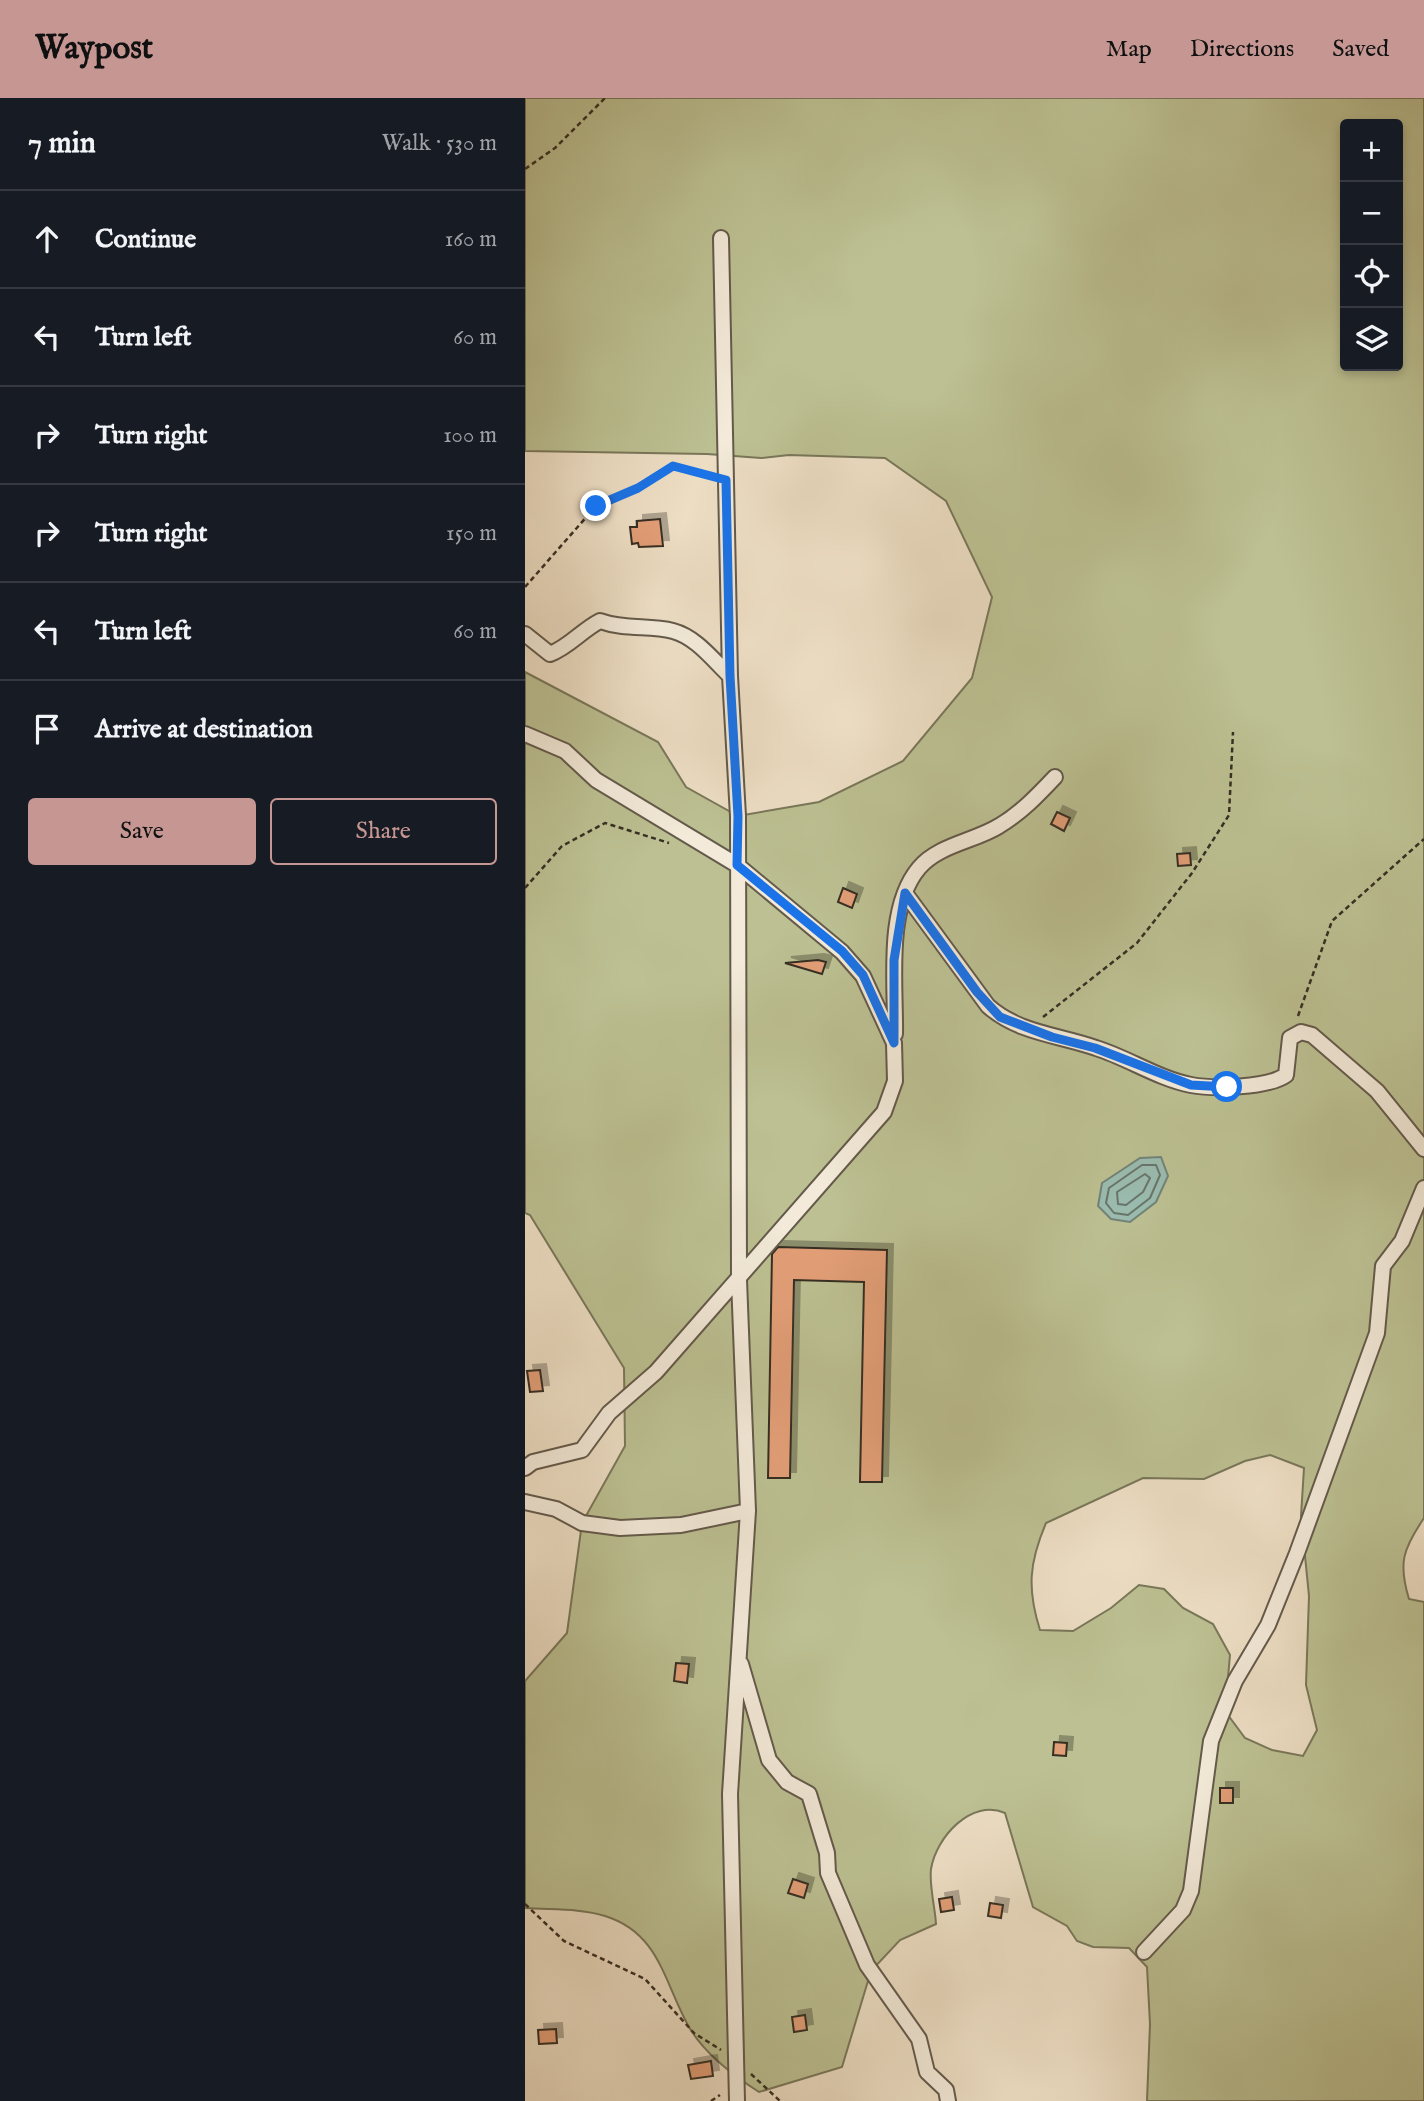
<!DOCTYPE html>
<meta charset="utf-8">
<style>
:root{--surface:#171b24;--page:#242831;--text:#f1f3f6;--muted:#9ea1a6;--line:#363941;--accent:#c59692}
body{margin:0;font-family:"IM FELL English",serif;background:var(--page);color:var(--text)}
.controls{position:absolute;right:21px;top:21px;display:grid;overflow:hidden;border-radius:7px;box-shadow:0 4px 10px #0003}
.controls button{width:63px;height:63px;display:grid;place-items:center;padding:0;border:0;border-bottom:2px solid var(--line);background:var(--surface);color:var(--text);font:35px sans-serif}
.stop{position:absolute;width:21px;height:21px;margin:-16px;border:5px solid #1a73e8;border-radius:50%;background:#fff}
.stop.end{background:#1a73e8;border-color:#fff;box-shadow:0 2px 7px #0008}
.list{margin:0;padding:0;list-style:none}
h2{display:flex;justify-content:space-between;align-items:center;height:91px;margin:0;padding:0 28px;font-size:30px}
h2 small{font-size:23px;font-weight:400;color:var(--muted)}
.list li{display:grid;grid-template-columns:46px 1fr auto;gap:21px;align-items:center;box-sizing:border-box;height:98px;padding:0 28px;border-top:2px solid var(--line)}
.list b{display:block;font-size:26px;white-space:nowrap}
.list em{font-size:23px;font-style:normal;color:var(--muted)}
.actions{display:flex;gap:14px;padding:21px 28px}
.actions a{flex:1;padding:16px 0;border:2px solid var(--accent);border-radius:7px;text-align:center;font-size:24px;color:var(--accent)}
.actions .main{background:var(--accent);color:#111}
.icon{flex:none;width:38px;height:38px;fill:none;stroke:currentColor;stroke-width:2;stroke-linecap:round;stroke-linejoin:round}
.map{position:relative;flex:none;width:899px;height:2003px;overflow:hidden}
header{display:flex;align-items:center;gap:42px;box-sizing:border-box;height:98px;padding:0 35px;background:var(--accent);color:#111}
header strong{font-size:33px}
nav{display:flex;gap:38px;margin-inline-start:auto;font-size:24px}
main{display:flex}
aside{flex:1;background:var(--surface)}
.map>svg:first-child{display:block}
.green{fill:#bcc092;stroke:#79775a;stroke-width:2;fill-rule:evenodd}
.water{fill:#9abcb0;stroke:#728378;stroke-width:2}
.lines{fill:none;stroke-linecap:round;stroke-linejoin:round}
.shore{stroke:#68756a;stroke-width:2}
.building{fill:#e29e77;stroke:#362e23;stroke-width:2;filter:url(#shadow)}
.street-casing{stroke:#645a4b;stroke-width:18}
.path{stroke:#362e23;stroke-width:2.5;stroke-dasharray:5 3.5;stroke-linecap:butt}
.street{stroke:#f3ead9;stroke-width:14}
.route{stroke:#1a73e8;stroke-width:9}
</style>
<header>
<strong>Waypost</strong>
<nav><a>Map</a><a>Directions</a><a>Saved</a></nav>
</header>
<main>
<aside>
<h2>7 min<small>Walk · 530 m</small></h2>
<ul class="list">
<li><svg class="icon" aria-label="ahead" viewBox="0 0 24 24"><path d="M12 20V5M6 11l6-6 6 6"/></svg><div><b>Continue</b></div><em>160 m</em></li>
<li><svg class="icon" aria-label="left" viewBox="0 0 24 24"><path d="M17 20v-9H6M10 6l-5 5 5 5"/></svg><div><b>Turn left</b></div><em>60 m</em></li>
<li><svg class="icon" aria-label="right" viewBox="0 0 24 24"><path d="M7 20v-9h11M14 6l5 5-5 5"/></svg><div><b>Turn right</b></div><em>100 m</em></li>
<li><svg class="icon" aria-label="right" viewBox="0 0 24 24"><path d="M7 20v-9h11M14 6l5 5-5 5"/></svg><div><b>Turn right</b></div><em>150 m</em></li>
<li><svg class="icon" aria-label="left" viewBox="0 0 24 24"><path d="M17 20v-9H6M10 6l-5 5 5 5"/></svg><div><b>Turn left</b></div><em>60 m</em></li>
<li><svg class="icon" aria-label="arrive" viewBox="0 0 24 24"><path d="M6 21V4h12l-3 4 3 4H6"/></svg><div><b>Arrive at destination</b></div></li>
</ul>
<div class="actions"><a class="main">Save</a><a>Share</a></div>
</aside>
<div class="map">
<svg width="899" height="2003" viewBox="0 0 899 2003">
<defs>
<filter id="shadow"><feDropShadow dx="6" dy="-6" stdDeviation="0" flood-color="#0004"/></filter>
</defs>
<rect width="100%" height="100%" fill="#eddec4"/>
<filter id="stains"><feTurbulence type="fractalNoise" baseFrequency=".00286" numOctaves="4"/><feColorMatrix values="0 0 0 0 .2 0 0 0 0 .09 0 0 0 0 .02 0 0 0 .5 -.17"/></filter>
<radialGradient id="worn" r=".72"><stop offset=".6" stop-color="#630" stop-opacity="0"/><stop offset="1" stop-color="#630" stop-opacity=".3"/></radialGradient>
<path class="green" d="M0,0H899V1420C878,1451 873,1465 884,1501L899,1504V2003H622L625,1926L622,1869L604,1850L568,1849L552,1843L542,1828L508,1809L480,1715C447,1700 411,1739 406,1771C404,1787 410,1809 411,1826L375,1842L346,1873L317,1969L234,1994C209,1978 179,1955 164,1929C139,1885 135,1835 80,1818C56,1810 25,1812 0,1810V1583L42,1535L57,1425L100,1348L99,1270L5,1117L0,1115V574L133,644L161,689L213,718L294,704L378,663L447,580L467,499L421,403L360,360L264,357L236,360L182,356L0,353ZM820,26H873V268H820ZM745,1357L779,1370L776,1418L784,1498L781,1587L792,1632L778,1658L747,1652L720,1640L700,1613L705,1557L688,1526L658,1510L639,1491L614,1487L586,1510L548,1533L515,1532C502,1491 504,1465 521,1425L618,1380L679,1381L720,1363Z"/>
<path class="water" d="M636,1059L643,1078L631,1104L605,1124L586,1121L573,1108L577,1085L615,1060Z"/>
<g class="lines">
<path class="shore" d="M617,1067H631L635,1077L625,1100L603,1117L589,1115L581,1105L584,1090Z
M620,1076L625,1080L618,1094L601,1107L593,1106L592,1094Z"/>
</g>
<path class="building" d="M135,421L138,448L114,449L113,445L107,446L105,429H112V423Z
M532,714L545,720L539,733L526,726Z
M665,755L666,767L653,768L652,756Z
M318,790L332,796L327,810L313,804Z
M293,862L301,864L297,876L260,865Z
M253,1149L362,1152L357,1384H335L339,1184L269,1182L265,1380H243L247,1156Z
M15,1272L18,1293L5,1294L2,1273Z
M151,1565L164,1566L162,1585L149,1583Z
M529,1644L542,1645L541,1658L528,1657Z
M695,1690H708V1705H695Z
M268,1781L283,1786L279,1800L263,1795Z
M427,1799L429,1812L416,1814L414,1801Z
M465,1805L478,1807L476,1820L463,1818Z
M280,1917L282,1932L269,1934L267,1919Z
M31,1931L32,1945L14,1946L13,1932Z
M186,1963L188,1978L166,1981L163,1967Z"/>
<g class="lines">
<g class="street-casing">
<path id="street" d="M196,140L205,578L213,718L214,1182L223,1413L205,1696L212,2003
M0,536L25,556C44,549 57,532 75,523C100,532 124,527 148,533C171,539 188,562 205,578
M0,636L40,653L71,682L212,767L317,854L338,878L369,945L370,983L359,1014L131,1274L84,1315L57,1352L8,1364L0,1370
M380,795L463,908C493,935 534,937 571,950C603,960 634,981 666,987C688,991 743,990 761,977L765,940L776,934L787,937L852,993L899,1051
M370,936C371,888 360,810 394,770C413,747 450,743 474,728C496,715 513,697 530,679
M0,1404L31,1411L57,1425L95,1430L156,1427L223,1413
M216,1566L244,1662L262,1684L284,1696L302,1755L303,1775L342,1867L394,1941L402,1974L421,1992L423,2003
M619,1854L658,1812L666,1793L686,1643L710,1583L743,1527L772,1455L852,1235L858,1168L877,1143L899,1090"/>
</g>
<path class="path" d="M0,71L30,50L80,0
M0,489L71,408L113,390L148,368L184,377
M0,790L37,748L80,725L144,745
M773,918L807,823L899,741
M518,919L612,845L667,775L704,717L708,634
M0,1806L39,1843L120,1881L169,1935L196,1952
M226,1976L255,2003
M186,2003L195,1997"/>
<use href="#street" class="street"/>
</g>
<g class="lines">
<path class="route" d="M71,408L113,390L148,368L201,382L205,578L213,718L212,767L317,853L338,877L369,945V862L380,795L452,894L475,919L527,939L570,950L666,987L702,989"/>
</g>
<rect width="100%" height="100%" filter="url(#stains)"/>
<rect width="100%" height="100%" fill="url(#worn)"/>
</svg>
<div class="controls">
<button>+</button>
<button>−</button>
<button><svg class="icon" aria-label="locate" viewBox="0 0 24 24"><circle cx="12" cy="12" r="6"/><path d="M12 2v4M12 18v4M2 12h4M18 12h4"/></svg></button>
<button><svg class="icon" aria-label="layers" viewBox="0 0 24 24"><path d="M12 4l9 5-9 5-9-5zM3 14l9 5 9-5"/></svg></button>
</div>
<div class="stop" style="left:702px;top:989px"></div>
<div class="stop end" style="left:71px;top:408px"></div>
</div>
</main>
